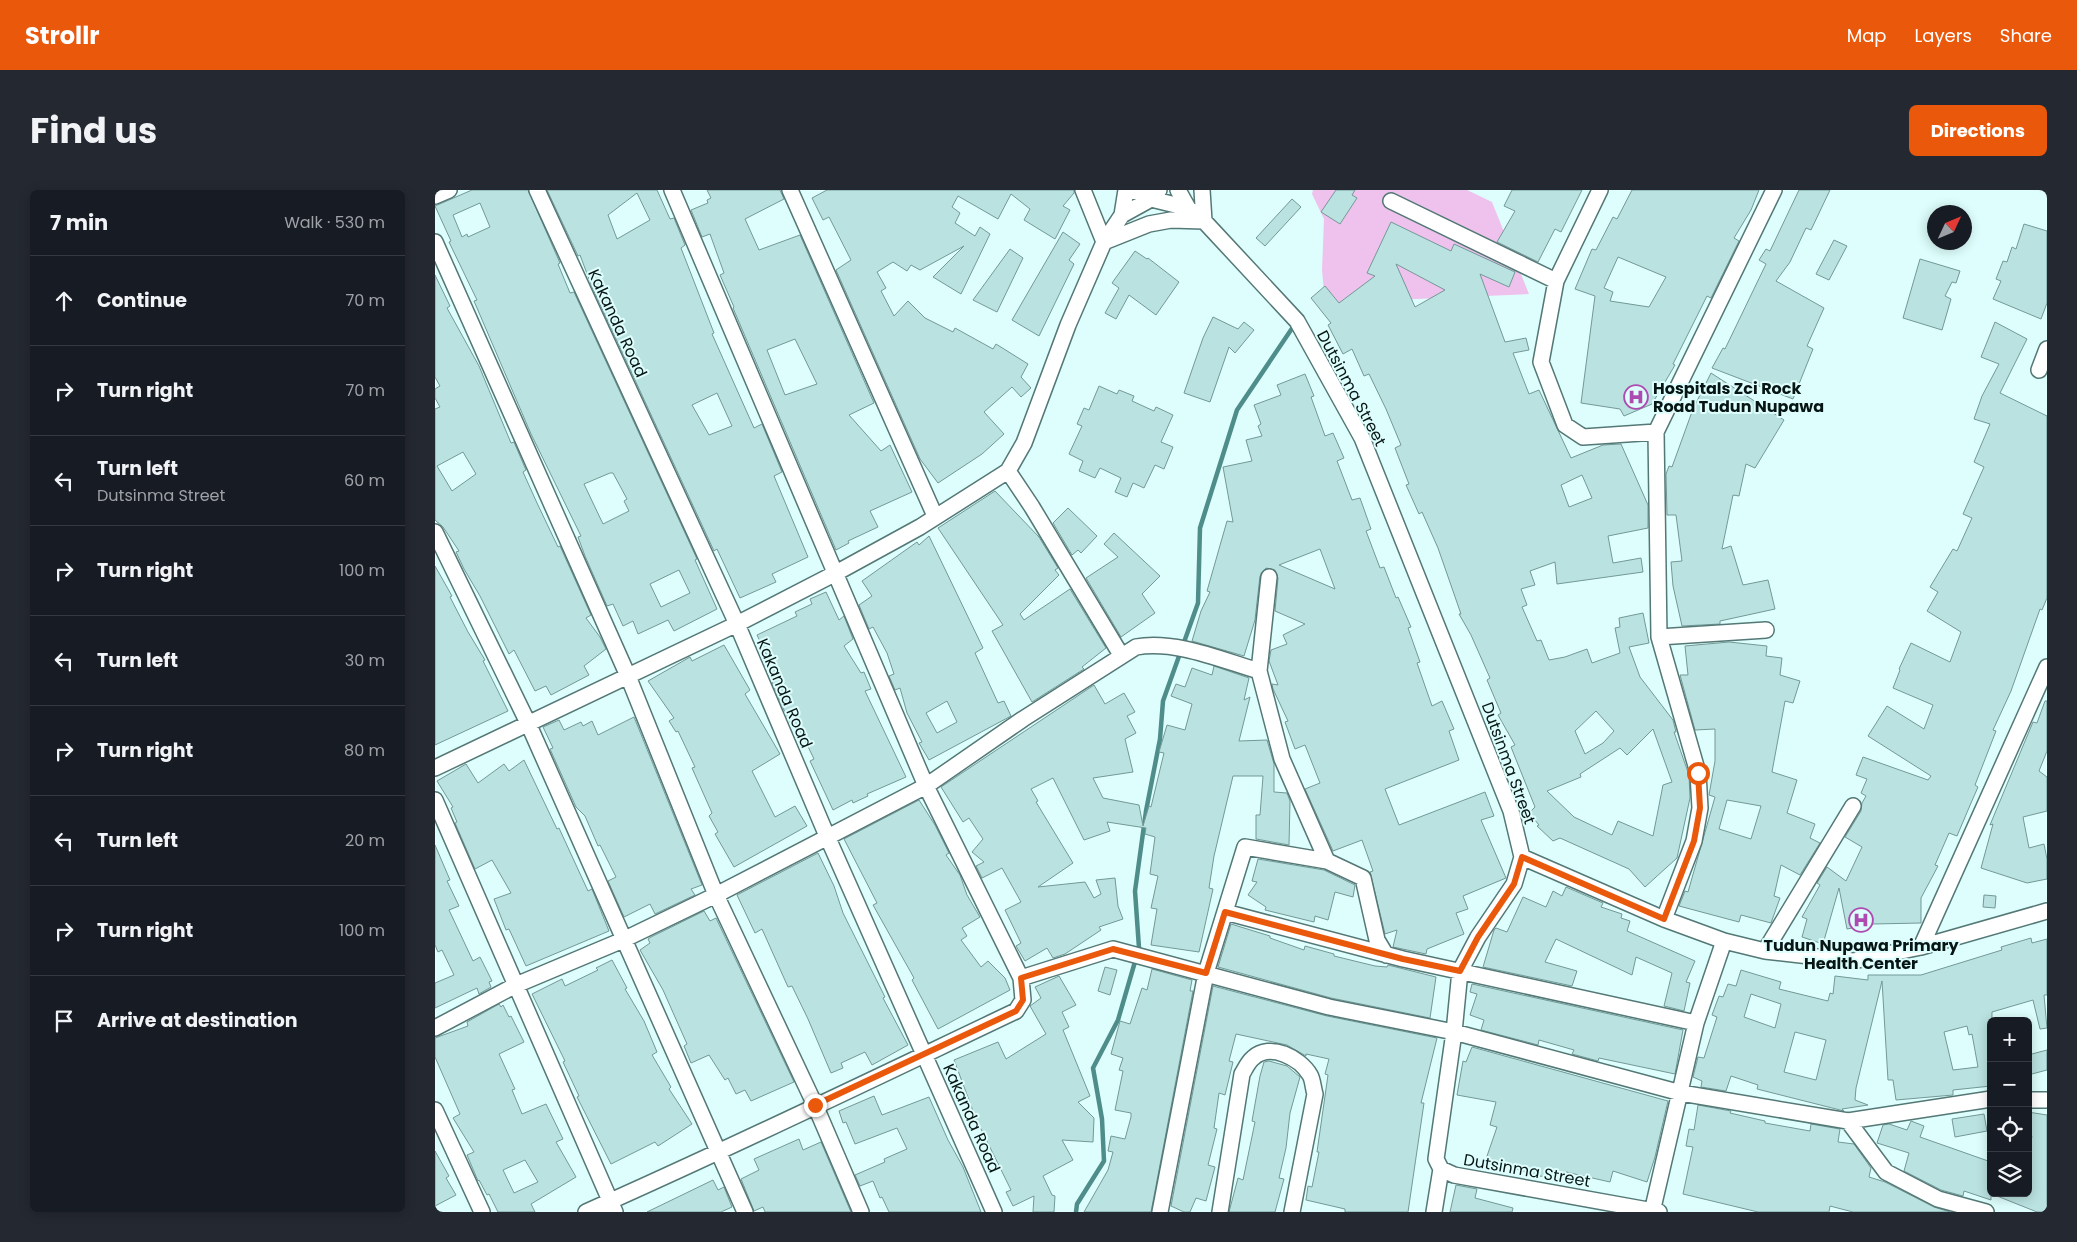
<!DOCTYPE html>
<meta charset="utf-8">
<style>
:root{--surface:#171b24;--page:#242831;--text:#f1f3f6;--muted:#9ea1a6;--line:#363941;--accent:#ea580c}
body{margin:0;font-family:Poppins,sans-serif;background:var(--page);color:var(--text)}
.controls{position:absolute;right:15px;bottom:15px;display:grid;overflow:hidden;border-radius:8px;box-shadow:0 2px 12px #0003}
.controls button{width:45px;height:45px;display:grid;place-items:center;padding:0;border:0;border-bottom:1px solid var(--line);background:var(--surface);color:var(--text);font:25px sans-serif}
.compass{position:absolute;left:1492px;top:15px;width:45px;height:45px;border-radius:50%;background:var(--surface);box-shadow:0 2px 12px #0003;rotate:46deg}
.stop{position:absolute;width:15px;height:15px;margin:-11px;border:4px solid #ea580c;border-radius:50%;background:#fff}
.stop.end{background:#ea580c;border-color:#fff;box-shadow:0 1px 5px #0008}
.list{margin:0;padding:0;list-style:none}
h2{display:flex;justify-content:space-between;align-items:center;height:65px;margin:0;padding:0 20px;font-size:21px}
h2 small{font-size:16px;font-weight:400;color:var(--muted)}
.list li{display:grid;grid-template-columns:32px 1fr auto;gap:15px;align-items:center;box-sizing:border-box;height:90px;padding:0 20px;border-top:1px solid var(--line)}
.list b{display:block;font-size:19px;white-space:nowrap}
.list p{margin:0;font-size:16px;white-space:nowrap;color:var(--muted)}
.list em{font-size:16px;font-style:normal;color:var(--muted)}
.icon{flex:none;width:28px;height:28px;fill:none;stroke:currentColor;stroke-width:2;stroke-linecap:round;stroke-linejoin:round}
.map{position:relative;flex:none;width:1612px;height:1022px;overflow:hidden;border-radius:8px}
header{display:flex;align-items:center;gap:30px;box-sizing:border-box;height:70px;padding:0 25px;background:var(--accent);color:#fff}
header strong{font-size:24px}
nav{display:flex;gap:28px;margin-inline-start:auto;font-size:18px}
.intro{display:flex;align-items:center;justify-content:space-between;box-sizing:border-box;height:120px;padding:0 30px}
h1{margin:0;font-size:35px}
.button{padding:12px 22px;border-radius:8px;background:var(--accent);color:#fff;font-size:18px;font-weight:700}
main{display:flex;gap:30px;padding:0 30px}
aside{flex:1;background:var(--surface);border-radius:8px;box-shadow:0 2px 12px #0003}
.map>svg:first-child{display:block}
.green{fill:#eec2ed}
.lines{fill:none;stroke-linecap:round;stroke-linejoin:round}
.stream{stroke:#4f8d8b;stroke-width:4.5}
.building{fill:#bae2e0;stroke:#739997;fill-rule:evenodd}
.minor-casing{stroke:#537876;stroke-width:18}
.minor{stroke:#fff;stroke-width:15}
.route{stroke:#ea580c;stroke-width:6}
.labels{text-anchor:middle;stroke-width:4;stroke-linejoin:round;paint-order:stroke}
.street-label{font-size:16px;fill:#071615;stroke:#ddfefc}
.poi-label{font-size:16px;font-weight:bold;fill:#071615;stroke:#ddfefc;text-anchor:start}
</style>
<header>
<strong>Strollr</strong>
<nav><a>Map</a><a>Layers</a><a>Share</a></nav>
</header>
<div class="intro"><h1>Find us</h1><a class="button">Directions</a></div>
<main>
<aside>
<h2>7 min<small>Walk · 530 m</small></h2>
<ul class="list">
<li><svg class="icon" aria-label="ahead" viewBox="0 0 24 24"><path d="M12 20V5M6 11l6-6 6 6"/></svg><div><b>Continue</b></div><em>70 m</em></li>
<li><svg class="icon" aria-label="right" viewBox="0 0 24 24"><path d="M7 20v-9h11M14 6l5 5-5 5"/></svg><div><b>Turn right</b></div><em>70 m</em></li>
<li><svg class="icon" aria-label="left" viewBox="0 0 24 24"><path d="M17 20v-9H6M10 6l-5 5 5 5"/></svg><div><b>Turn left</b><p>Dutsinma Street</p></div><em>60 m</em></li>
<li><svg class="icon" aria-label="right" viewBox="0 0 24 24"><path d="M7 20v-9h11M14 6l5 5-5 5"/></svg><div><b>Turn right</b></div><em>100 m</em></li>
<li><svg class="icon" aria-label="left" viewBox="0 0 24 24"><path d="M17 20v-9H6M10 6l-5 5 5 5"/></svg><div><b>Turn left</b></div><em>30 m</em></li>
<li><svg class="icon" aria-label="right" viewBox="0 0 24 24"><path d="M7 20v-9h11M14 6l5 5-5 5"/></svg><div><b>Turn right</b></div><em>80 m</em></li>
<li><svg class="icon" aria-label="left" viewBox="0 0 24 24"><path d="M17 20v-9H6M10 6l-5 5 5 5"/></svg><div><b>Turn left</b></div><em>20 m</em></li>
<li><svg class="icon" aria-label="right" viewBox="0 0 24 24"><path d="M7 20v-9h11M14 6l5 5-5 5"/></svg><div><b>Turn right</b></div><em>100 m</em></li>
<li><svg class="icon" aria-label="arrive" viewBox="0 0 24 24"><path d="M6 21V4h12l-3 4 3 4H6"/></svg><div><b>Arrive at destination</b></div></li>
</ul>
</aside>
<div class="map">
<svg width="1612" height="1022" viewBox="0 0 1612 1022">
<rect width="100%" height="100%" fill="#ddfefc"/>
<path class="green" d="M878,0H1032L1057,12L1094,104L890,113L887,80L889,29L877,4Z"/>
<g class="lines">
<path class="stream" d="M641,1022L642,1014L669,971L667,929L658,878L683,830L704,758L700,701L711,621L725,549L728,511L763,413L765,338L802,220L860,134"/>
</g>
<path class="building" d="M37,0H93L125,73L123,74L135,103L139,102L262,369L260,370L282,419L239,441L233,430L203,444L198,431L188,436L178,414L172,416L150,366L143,347L146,346L96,244L39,111L42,110L14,52L16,51L0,16ZM45,13L55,37L33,47L32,44L27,47L18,25ZM175,283H178L192,309L189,311L194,321L168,334L149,294ZM244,380L255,403L226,417L215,394Z
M112,0H222L235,29L239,28L250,55L246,58L279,143L277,144L319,238L327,234L347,282L339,286L373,367L337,384L341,392L305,408L282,359L279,361L157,97L145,65L143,66ZM202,3L215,30L182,49L173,25ZM282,203L297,236L274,245L257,215Z
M272,0H345L349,9L310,29L324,60L365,45L439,213L414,225L446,261L455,255L477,302L435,321L443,337L413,351L414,353L401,360L298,118L299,117L285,85L289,83L275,44L267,47L256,20L273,13L272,10L276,8ZM360,149L382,194L350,205L332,160Z
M392,0H639V3L628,16L635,20L620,49L589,30L595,19L576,4L563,29L523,6L517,17L525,23L520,33L540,46L545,37L555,44L526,104L498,87L529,56L485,80L476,75L472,81L458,72L442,82L451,98L446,101L459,126L473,111L490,128L518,142L520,138L558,159L561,154L593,174L586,187L596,198L586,207L577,197L549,222L569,244L547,264L503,293L485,269L401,80L416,70L394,27L388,30L377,8Z
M901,0H920L917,5L922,8L905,34L886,22Z
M1077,0H1147L1126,42L1120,39L1103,72L1062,52L1080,21L1069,16Z
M1197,0H1324L1316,20L1299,48L1304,51L1276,108L1272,106L1238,174L1240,175L1217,214L1189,226L1185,219L1146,213L1160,106L1140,99L1157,59L1161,60L1178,27L1182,29ZM1183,67L1231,87L1214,117L1175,111L1178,102L1169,98Z
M1364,0H1395L1376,40L1371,38L1355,72L1341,91L1389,118L1372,156L1378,159L1358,209L1277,178L1288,158L1290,159L1331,74L1324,70L1331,59L1335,61Z
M857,9L866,17L830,56L821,48Z
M956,32L1016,61L1019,54L1080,82L1074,97L1045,84L1070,152L1091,148L1094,160L1078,163L1094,204L1104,200L1136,268L1168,255L1186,254L1213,315V338L1173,346L1178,373L1206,368L1208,382L1122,394L1120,372L1095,381L1100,395L1086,399L1092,415L1087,417L1102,451L1106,450L1114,470L1130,467L1152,459L1157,473L1185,463L1180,438L1185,437L1184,428L1208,423L1214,453L1194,457L1205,487L1238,530L1241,542H1239L1254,585L1255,608L1242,668L1210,697L1194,679L1125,648L1118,651L1102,636L1104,635L1094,623L1100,617L1076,557L1080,555L1063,525L1066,523L1052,490L1055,488L1036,445L1024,424H1026L1003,358L987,322L984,324L971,295L974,294L960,258L966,255L951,219L934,184L929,186L917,159L908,164L893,135L896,133L876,108L890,96L904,113L940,86L932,83ZM961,74L1010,100L980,117ZM1147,285L1157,308L1134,317L1126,295ZM1161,521L1179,541L1168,553L1150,564L1140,541ZM1218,539L1237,592L1228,595L1218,646L1183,631L1177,645L1139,627L1112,601L1146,587L1145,584L1185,558L1192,565Z
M1589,34L1612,41V113L1606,129L1558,109L1566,91L1561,89L1568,71L1572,72L1577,57L1581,59Z
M628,42L645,54L634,70L639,74L604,146L577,130Z
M1399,50L1412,56L1394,90L1381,84Z
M575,59L588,68L562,122L538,110Z
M700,61L712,69L713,68L744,92L721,125L694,105L681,129L670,123L684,98L677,93Z
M1485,69L1525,81L1521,93L1517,92L1510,106L1516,109L1507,140L1468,128Z
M0,85L15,116L12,118L44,176L76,253L79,252L91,280L88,282L102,313L123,357L125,356L156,425L151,428L165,447L171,459L149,476L154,485L116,505L111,496L100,501L79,460L74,464L45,406L29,379L21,362L24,361L8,337L0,330V219L5,217L0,208V199L5,196L0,187ZM28,262L41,284L17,301L2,276Z
M778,127L803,139L809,132L819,140L800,163L794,157L775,212L749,203L768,148Z
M1560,132L1592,149L1565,203L1612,226V408L1607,420L1605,419L1576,501L1558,540L1561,541L1540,595L1543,597L1536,613L1522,646L1514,643L1500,675L1503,676L1486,708V733L1438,734L1412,739L1404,698L1388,754L1367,747L1372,729L1367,727L1385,695L1382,693L1392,677L1411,691L1427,657L1410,647L1426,621L1427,613L1431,606L1426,603L1432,589L1421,585L1428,567L1493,590L1496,586L1433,546L1452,516L1489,539L1498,515L1458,498L1465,480L1464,479L1476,453L1515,472L1526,442L1492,421L1503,402L1495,397L1518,359L1522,361L1537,328L1528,324L1549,277L1539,272L1555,234L1539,229L1547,206L1564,174L1546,167Z
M1276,183L1349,230L1320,278L1311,274L1304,306L1298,305L1287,359L1296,356L1308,395L1333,390L1340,419L1285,431V434L1247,436L1238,396L1236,372L1247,371L1241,325H1232L1231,284L1234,276L1237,277L1258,219Z
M870,184L879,206L876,207L890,246L898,243L909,268L902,271L917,310L925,308L936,339L931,341L945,378L949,377L961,408L963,407L976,437L973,438L985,472L982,473L997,516L1007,511L1019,539L1014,541L1024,570L950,599L964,635L1050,602L1059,626L1046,630L1071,688L1028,706L1033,719L1021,723L1029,744L992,759L991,764L958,757L962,740L950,744L935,682L938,681L927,650L898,661L870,599L885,593L870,555L860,559L850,532L853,531L838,499L837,494L843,495L834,471L836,460L852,454L848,445L870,434L840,421L843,388L840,380L831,378L825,386L820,430L809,466L757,451L766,421L775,402L772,401L792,331L798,332L788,277L817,271L811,250L827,246L823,236L826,234L819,215L846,205L842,195ZM885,359L900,399L844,375Z
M664,196L682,204L684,200L699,206L697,211L719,221L721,217L738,225L726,252L738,257L729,279L720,275L709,298L698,293L692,307L680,302L686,288L665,278L660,288L644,281L648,271L634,264L647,236L642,234L649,218L654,220Z
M560,301L604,347L623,378L620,380L624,385L585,424L589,430L635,399L671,458L647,477L649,479L597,512L557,441L568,435L503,338Z
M633,318L662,346L646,363L643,360L637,365L618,333Z
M679,343L725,386L707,404L720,423L686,447L651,388L683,367L669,354Z
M494,346L548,458L540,463L563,513L569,511L576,526L494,570L484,553L487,552L472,523L465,498L460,500L454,486L459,484L452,463L438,437L434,439L424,415L437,406L427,391L482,352L484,355ZM512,511L522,532L502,543L491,523Z
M0,376L17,406L15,407L33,442L50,470L48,471L73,521L0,555Z
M391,402L404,430L409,426L418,449L409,456L426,483L429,482L436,499L430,501L471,587L432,604L433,606L418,613L417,610L398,620L375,571L379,569L362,534L357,536L346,514L337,492L342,490L331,471L334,470L322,445L362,426L360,422L377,414L375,409Z
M1294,452L1332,456L1331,466L1347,468L1345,485L1365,491L1358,513L1350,511L1337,582L1362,590L1352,623L1380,634L1375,648L1385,653L1365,685L1346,675L1339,706L1345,708L1336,733L1306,725L1304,732L1244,716L1250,701L1253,702L1280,607L1274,605L1280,571V539L1260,540L1245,485H1253L1250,456ZM1292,610L1326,616L1316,649L1284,639Z
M289,455L315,500L310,504L345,564L317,581L340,627L360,616L372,636L299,677L280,644L283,642L274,626L277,623L257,578L260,577L243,541L241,542L234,531L239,528L213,491L255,467L257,471Z
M779,476L814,488L809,510L815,507L804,551L832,550L839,574V602L852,603L855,611L854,655L821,649V625H825L828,586H798L779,666L774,698L778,699L764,762L716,755L722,719L716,718L723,686L715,684L720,647L710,644L711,638L672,632L675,641L649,650L618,588L596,599L603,611L601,612L638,673L603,697L650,692L659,708L666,704L661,690L680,688L683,716L688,729L664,737L666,740L630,764L618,768L612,758L590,771L581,756L586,753L570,720L586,712L567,678L547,688L541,676L549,672L537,662L548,649L534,628L528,632L506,597L659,495L670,514L689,503L700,522L692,526L701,543L690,549L698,582L658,588L668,608L704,615L708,636L714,616L716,617L729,563L724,562L732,535L750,540L757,514L736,506L741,494L750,497L757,478L777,485Z
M1610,511H1612V561L1604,581L1612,587V621L1588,627L1594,658L1609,654L1612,669V689L1592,693L1546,678L1558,634L1555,635L1598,532L1602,533Z
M199,527L267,695L256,699L260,705L220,724L215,714L189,727L173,691L181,687L165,655L163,656L150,626L141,617L115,559L118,558L108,537L124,530L129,540L146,532L148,536L157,531L163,545Z
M89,570L122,639L124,638L153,701L157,699L174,741L91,776L74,739L71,740L59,709L76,703L57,670L40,679L20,633L22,632L16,618L18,617L2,591L31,574L43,593L69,574L74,581Z
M484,610L500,635L514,663L511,665L525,685L532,705L545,727L527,738L532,746L526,750L546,777L553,771L570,788L575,800L503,839L477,790L479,788L438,715L442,713L409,649Z
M0,655L15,690L12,691L24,716L14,720L38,771L45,767L57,791L54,792L56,797L44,804L42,798L0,818V793L19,785L7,760L3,762L0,755Z
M383,663L399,696L408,723L450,807L448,808L473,855L437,875L430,862L406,873L408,878L396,883L373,829L357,796L353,797L327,739L320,743L302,705Z
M823,669L889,680L920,695L918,707L900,702L893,730L880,726L879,732L830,720L831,717L813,705L822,692L817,691Z
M1131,697L1168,713L1166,717L1187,724L1186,728L1195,731L1192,741L1260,771L1251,792L1255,793L1249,821L1229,816L1237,783L1201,767L1197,785L1121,749L1110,772L1142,781L1137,796L1048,777L1059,740L1061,738L1072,742L1088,707L1111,717L1118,701L1127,706Z
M1549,705L1561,706L1560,718L1548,717Z
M269,721L275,731L281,728L359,892L316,911L310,900L301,904L293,888L290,890L274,865L256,873L249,856L252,854L228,800L205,760L215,753L213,749L216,747Z
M796,734L835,746V748L869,760L870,756L899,764V766L940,776L952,777L953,775L1001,787L995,828L896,808L783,777Z
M1596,748L1597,753L1612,749V805H1609L1612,838L1605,839L1598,810L1557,822L1556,896L1518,900V905L1461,910L1458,890H1453L1447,791L1421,898L1420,910L1433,915L1407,919L1409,921L1322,899L1323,895L1296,886L1291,901L1266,897L1267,891L1258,887L1263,867L1269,868L1282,827L1277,825L1284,806L1288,807L1293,794L1301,796L1306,780L1346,792L1344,799L1393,811L1395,803L1398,804L1400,786L1433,790V785H1486L1567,760L1566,757ZM1316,804L1346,814L1340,838L1309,827ZM1532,836L1534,845L1537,844L1543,877L1518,880L1509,842ZM1360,842L1391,850L1381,890L1349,882Z
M177,770L192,798L190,799L209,831L222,862L217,865L236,897L234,899L257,934L223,956L220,952L176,974L142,907L144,906L128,872L130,871L97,804L127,789L130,796L163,780L161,778Z
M670,777L682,780L675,805L663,801Z
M717,779L757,790L755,801H758L716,1022H649L673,980L678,962L673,961L676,946L690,949L696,927V923L680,920L688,881L684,880L688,868L676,864L685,831L695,834L707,798L712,800Z
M624,786L641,815L627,822L634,837L628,840L655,906L643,912L659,928L658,952L627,950L638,970L608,986L617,1005L620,1006L619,1022H598L599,1006L578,1016L571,1002L576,1000L541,929L519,870L563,852L571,869L611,844L595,816L606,808L600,797Z
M1037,794L1248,840L1240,884L1164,868L1163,871L1137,864L1139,860L1104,850L1103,855L1046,840L1049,830L1035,825L1042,804L1035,802Z
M778,796L892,826L1002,848L986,913H989L973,1022H910V1019L871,1010L873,996L877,997L884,962H882L893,885L890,884L894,869L871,864V866L852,855L801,844L794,871L798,872L790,905L784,903L779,938L782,939L773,975L780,977L771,1011L761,1008L755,1022H749L736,1016Z
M64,814L66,817L68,815L74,827L76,826L89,852L64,864L80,899L77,900L87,924L111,914L128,949L121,952L141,987L96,1014L100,1022H63L54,1004L52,1005L44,990L43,991L32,965L39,962L18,928L25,924L0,867V848L33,836L32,832ZM90,970L103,992L79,1003L68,980Z
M1037,857L1233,911L1220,967L1212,992L1178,981L1175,992L1131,982L1130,987L1102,986L1051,969L1062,937L1055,935L1061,912L1022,905L1028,871L1031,872Z
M1612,860V880L1593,885V865Z
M834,871L852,876L865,887L855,923L851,958L844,988L849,989L840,1022H794L803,988L808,990L820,932L817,931L825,886L829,872Z
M439,906L447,925L494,907L513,950L528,977L546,1022H454L447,1007L445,1008L438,991L425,996L420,985L450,972L449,969L472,959L462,938L420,954L411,932L408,933L404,921Z
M1263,915L1296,921L1295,923L1330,931V933L1375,941L1376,934L1405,939L1403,952L1419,954L1436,978L1434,987L1450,992L1499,1017L1515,1022H1418L1395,1016L1394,1022H1323L1248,1004L1258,957L1251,956L1254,939L1259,940Z
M1593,922L1612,925V1022H1602L1557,1004L1593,1003V966L1597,946L1593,945Z
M1549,924L1552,941L1520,947L1517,929Z
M1476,931L1489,936L1485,947L1556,972V1010L1529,1001L1528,1006L1506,1000L1469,981L1474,963L1442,953L1448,935L1454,934L1472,940Z
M364,949L368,960L386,952L416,1022H330L328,1017L319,1021L306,989L324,980L319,969Z
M0,961L14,986L11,988L21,1005L0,1016Z
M278,990L283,1000L289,997L297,1017L286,1022H212Z
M1021,995L1042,999L1040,1008L1078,1018L1077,1022H1015Z"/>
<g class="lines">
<g class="minor-casing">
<path id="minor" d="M102,0L302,434L392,646L559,1022
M355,0L500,326
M648,0L669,52L714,34L736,30L769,31L767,0
M698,0L716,9L753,18L769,31L862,131L927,248L1076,621L1087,667L1079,694L1043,747L1025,781L1019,842L1001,969L1006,979L1019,985L1224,1022
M743,0L753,18
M1165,0L1121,91L1106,172L1130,235L1148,247L1221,242
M0,6L14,0
M956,11L1121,91
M687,25L716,9L724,0
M0,52L193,486L281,705L380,915L426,1022
M1604,180L1612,159
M573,281L597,317L686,465
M0,342L93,533L310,1022
M834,387L824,481L847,569L892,671
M1224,447L1331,440
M0,578L302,434L401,383L485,337L573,281L589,253L633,135L669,52L687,25L691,0
M0,610L180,1022
M1087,667L1229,729L1289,751L1330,761L1418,771L1486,757L1612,721
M790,722L968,769L1261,833
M1229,729L1259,651L1265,618L1263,583L1224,447L1221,242L1339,0
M1486,757L1612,477
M1330,761L1418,616
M586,788L678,759L894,817L1019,842L1246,903L1413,931L1556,909
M0,838L81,795L188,750L281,705L491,596L588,529L701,457C741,450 786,470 824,481
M1593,910H1612
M0,920L47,1022
M1413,931L1451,982L1503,1009L1551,1022
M151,1022C296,958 438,889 581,821L588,810L586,788L491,596L237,0
M725,1022L771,783L810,657L892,671L928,688L942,750L951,765
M785,1022L807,884C810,879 813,872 818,868C835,852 865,868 875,885C878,890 878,898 880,904L857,1022
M999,1022L1006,979
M1217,1022L1261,833L1289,751"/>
</g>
<use href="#minor" class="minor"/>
</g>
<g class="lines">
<path class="route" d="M380,915L581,821L588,810L586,788L678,759L771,783L790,722L968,769L1025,781L1043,747L1079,694L1087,667L1229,729L1259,651L1265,618L1263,583"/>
</g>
<defs>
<g id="hospital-ring" transform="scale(1.25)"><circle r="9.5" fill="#ddfefc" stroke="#ae4bb1" stroke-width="1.5"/><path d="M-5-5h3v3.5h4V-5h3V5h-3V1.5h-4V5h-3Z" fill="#ae4bb1"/></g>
</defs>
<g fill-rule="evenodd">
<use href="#hospital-ring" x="1201" y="207"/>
<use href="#hospital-ring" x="1426" y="730"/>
</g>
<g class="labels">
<g class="street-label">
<text transform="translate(183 133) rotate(65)" y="6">Kakanda Road</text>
<text transform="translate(917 198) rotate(62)" y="6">Dutsinma Street</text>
<text transform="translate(350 503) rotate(67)" y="6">Kakanda Road</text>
<text transform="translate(1074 573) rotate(70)" y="6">Dutsinma Street</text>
<text transform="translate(537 928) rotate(66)" y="6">Kakanda Road</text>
<text transform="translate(1092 980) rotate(10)" y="6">Dutsinma Street</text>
</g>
<g class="poi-label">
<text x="1218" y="204">Hospitals Zci Rock<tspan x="1218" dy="18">Road Tudun Nupawa</tspan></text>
<text x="1426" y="761" text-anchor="middle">Tudun Nupawa Primary<tspan x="1426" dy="18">Health Center</tspan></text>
</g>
</g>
</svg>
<div class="controls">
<button>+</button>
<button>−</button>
<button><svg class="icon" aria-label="locate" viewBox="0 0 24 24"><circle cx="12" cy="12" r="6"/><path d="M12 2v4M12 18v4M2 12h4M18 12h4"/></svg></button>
<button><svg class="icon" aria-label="layers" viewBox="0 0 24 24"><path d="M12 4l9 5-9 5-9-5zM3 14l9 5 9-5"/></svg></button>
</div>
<svg class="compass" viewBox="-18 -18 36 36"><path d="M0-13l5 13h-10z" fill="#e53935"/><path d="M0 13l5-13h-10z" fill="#9ea1a6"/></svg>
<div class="stop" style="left:1263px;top:583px"></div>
<div class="stop end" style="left:380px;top:915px"></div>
</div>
</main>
